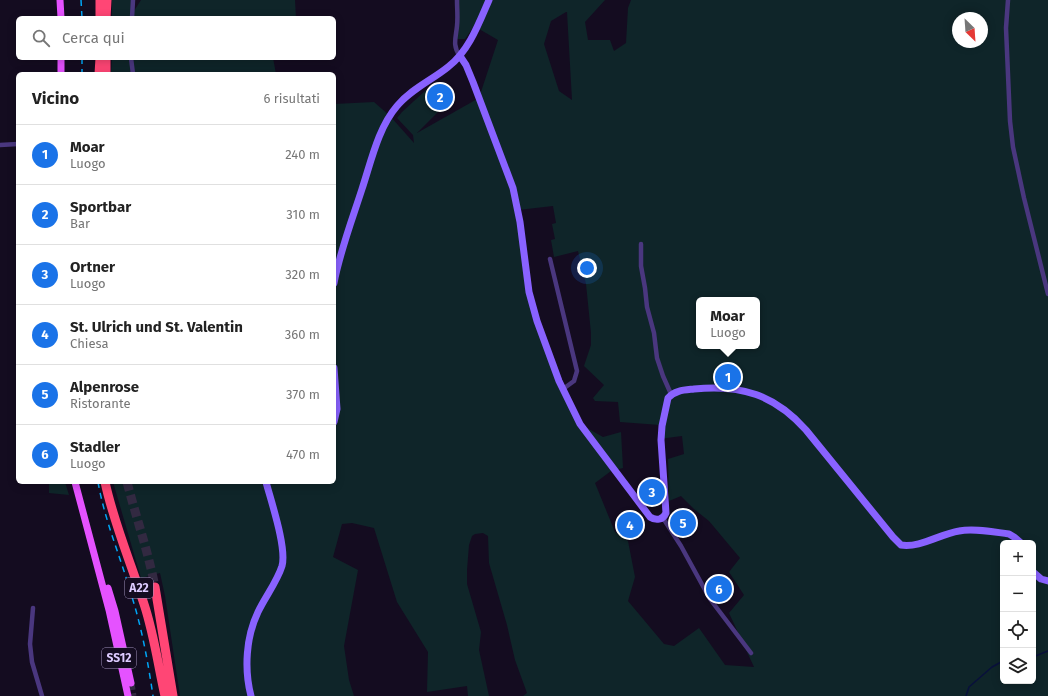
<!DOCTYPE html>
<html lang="it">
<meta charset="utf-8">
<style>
:root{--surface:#fff;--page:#f6f6f6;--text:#222;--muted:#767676;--line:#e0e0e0;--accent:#1a73e8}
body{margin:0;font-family:"Fira Sans",sans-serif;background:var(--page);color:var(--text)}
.controls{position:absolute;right:12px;bottom:12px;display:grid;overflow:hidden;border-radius:6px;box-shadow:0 2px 10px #0003}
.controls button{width:36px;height:36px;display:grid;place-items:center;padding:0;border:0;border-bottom:1px solid var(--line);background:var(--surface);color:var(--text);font:20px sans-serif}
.compass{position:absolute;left:952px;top:12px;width:36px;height:36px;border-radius:50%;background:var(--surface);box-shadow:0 2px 10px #0003;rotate:155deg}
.you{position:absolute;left:587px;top:268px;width:14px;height:14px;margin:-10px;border:3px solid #fff;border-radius:50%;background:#1a73e8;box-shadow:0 0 0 6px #1a73e833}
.badge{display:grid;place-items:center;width:26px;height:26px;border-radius:50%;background:var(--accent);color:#fff;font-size:13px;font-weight:700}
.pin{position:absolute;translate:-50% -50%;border:2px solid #fff;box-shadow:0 1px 4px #0006}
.popup{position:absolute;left:696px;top:297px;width:64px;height:52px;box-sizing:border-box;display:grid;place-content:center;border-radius:6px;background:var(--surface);filter:drop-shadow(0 1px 3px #0005);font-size:13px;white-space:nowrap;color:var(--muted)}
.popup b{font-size:15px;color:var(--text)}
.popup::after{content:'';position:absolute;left:50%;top:100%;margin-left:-8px;border:8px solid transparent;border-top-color:var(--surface)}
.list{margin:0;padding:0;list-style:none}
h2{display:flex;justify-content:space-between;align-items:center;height:52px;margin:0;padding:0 16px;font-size:17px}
h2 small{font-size:13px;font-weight:400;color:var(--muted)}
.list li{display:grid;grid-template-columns:26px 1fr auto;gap:12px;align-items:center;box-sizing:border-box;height:60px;padding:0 16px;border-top:1px solid var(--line)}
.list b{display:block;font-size:15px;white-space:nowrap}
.list p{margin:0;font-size:13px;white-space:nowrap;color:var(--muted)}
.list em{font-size:13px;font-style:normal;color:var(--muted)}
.icon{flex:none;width:22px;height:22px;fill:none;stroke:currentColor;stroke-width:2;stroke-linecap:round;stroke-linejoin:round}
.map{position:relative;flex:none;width:1048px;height:696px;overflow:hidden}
.search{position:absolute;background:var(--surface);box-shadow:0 2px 10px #0003;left:16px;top:16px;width:320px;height:44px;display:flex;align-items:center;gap:10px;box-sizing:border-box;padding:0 14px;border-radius:6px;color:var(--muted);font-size:15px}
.panel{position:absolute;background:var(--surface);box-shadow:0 2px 10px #0003;left:16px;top:72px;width:320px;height:412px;border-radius:6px}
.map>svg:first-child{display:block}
.green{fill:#0f2529;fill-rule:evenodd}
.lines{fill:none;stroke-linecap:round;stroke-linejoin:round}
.stream{stroke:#09103c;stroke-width:1.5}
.primary-tunnel{stroke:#322941;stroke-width:7;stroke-dasharray:7 3.5;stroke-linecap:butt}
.highway-tunnel{stroke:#322941;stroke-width:9;stroke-dasharray:9 4.5;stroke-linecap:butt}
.street{stroke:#4a377f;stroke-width:4.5}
.secondary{stroke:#8962ff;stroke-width:7}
.primary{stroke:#e552ff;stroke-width:7}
.highway{stroke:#ff4675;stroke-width:9}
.rail{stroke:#00a6f6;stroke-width:1.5;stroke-dasharray:6 5;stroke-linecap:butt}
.labels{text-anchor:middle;stroke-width:4;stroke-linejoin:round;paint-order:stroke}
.shield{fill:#140c20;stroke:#a192bc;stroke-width:1}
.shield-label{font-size:12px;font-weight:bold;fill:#ddcbff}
</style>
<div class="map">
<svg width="1048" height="696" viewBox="0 0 1048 696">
<rect width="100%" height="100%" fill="#140c20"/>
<path class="green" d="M112,0H133L132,14L141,0H295L296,18H112Z
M457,0H605L585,22L588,40H610L614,51L626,43L628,8L631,0H1048V696H523L527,693L515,660L507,625L489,563L488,536L483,533L475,534L472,536L469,545L467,570V584L481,632L479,650L489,696H468L467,686L427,692L428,652L397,602L374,528L352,523L342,524L333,557L358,570L344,646L349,680L354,696H180L165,596L160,573L141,578L113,482H334V104L374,102L390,116L414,143L413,135L397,118L402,112L426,90L443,107L417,133L479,98L498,40L474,26L465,39H455ZM566,12H567L572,100L559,91L544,44L551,21ZM958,18H982V42H958ZM553,206L556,223L552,224L555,239L551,240L554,257L578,251L586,284L591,333V345L584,366L604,385L593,398L595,401L618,402L620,422L660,425L659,439L682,436L684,454L668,459L669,501L681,496L694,509L709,521L740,558L729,572L744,595L729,613L754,667L725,665L699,628L674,646L664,644L628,601L635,577L628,541L615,532L595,483L611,471L623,468L621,432L603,437L580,424L537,321L518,210ZM699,300H757V346H699ZM1003,543H1033V681H1003Z
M112,58H273L276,74H111Z
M49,482H65L69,495L49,493Z
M633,514L640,515L645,522L631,534H626L622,529L620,522L627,520V516Z"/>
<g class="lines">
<path class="stream" d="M1033,657L1048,651
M966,696L969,687L992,667L1003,661"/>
<path class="primary-tunnel" d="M131,683L133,696"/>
<path class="highway-tunnel" d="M127,482C136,517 148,551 155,587"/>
<path class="street" d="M457,0C457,9 458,17 457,26C456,37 452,46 460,56
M1008,0L1006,28L1010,121L1013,147L1024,198L1048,294
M132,18L133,0
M131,58L133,74
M0,145L18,144
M641,244V266L645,288L647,307L654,333L657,358L663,376L671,394
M550,259L577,371L574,381L563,389
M663,518L681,546L710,599L751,653
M33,608L30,644L32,662L42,696"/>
<path class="secondary" d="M460,56L466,65L473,82L513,188L520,222L529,292L537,321L559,381L580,424L650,517C656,521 663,520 666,513L661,440L662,426L668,398C675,390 685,390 694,389C741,384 775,395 806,430L893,537L901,545C920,548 940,534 959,531C974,528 993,532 1009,534L1014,537L1021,543
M334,283C340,251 352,220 362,189C371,162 378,128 397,106C411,89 432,80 448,67C469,51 479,23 489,0
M334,368L337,409L334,422
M1033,572L1041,579L1048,581
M251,696C244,669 246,637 258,612C265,597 277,582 282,566C287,548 271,501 266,482"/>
<path class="primary" d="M60,0L61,18
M61,74V58
M75,482L109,610L128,696
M108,588L115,611L131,683"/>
<path class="highway" d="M100,18V0
M106,18L107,0
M99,74L100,58
M106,74V58
M105,482C114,524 131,563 144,604C154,634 158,665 165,696
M155,587L173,696"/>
<path class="rail" d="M81,0L82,18
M82,58V74
M98,482C105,522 121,558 132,597C142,629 148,662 153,696"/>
</g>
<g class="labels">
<g class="shield">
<rect x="125" y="578" width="28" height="20" rx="3"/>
<rect x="102" y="648" width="34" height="20" rx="3"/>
</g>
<g class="shield-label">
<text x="139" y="592">A22</text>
<text x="119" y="662">SS12</text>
</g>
</g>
</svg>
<div class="controls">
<button>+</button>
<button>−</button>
<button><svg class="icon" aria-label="locate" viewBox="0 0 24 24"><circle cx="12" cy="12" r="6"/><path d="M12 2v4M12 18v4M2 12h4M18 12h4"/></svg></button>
<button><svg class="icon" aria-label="layers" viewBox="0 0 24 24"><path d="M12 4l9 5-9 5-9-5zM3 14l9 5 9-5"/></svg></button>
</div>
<svg class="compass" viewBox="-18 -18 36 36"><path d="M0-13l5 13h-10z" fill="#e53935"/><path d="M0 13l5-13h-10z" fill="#767676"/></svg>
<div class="you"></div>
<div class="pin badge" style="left:728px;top:377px">1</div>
<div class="popup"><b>Moar</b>Luogo</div>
<div class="pin badge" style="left:440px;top:97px">2</div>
<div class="pin badge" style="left:652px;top:492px">3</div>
<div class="pin badge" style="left:630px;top:525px">4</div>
<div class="pin badge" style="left:683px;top:523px">5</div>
<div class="pin badge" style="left:719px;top:589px">6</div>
<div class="search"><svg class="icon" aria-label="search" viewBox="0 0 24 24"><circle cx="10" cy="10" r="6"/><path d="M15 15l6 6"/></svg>Cerca qui</div>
<section class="panel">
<h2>Vicino<small>6 risultati</small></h2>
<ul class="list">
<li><span class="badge">1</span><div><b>Moar</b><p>Luogo</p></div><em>240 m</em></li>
<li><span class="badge">2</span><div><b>Sportbar</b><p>Bar</p></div><em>310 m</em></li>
<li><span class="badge">3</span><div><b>Ortner</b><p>Luogo</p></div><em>320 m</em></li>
<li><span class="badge">4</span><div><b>St. Ulrich und St. Valentin</b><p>Chiesa</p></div><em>360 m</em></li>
<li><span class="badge">5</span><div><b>Alpenrose</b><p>Ristorante</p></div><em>370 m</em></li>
<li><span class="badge">6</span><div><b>Stadler</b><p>Luogo</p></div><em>470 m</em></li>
</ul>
</section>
</div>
